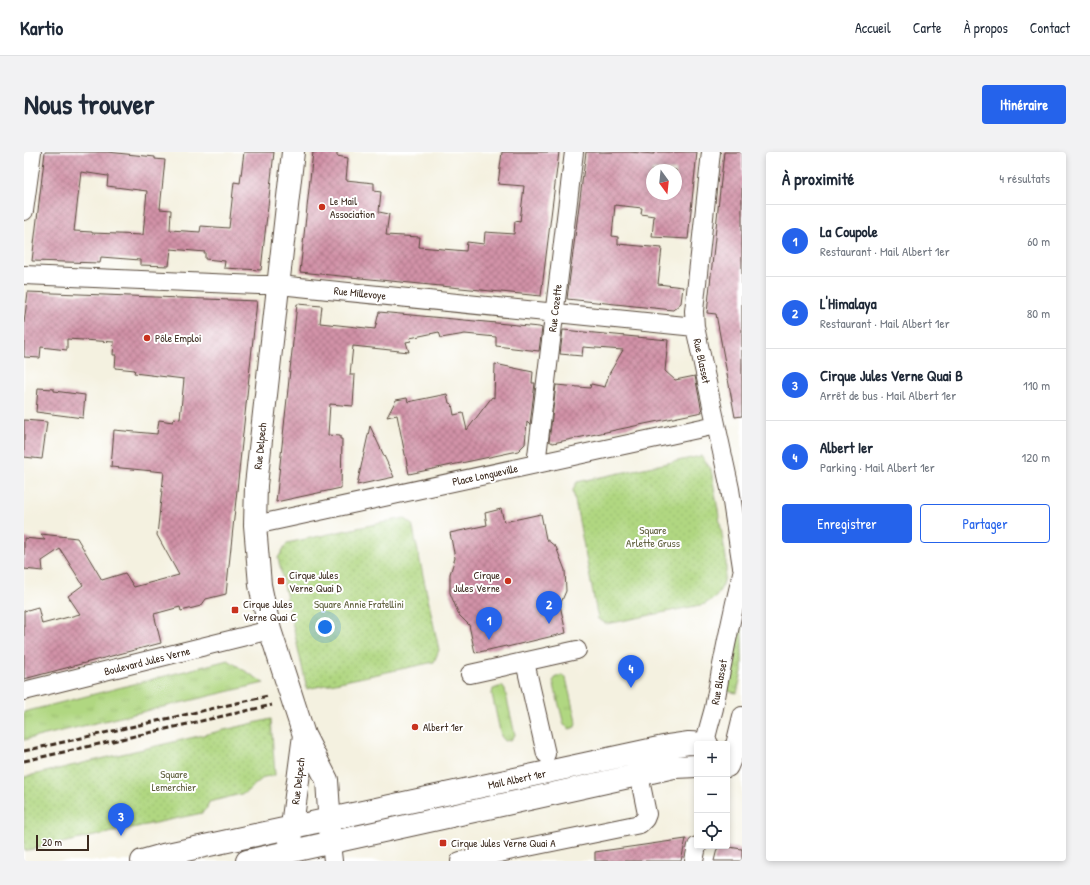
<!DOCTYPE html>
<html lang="fr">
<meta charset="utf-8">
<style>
:root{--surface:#fff;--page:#f2f2f3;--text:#1f2937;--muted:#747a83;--line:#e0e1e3;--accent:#2563eb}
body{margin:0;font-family:"Patrick Hand",sans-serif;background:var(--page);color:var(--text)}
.controls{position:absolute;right:12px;bottom:12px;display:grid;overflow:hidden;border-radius:4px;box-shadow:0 2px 6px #0003}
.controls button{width:36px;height:36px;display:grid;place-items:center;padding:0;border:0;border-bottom:1px solid var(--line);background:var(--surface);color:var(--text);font:20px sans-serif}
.compass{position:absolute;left:622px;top:12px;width:36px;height:36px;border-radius:50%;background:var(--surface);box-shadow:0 2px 6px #0003;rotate:165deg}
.scale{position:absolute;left:12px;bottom:10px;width:53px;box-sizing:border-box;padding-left:4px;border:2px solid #3b2a1e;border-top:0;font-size:11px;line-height:14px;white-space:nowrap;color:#3b2a1e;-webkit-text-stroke:3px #fff;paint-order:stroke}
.you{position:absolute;left:301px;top:475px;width:14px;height:14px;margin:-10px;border:3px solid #fff;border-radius:50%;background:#1a73e8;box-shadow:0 0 0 6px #1a73e833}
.badge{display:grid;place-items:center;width:26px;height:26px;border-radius:50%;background:var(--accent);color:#fff;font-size:13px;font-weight:700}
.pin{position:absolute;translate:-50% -33px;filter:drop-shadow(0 1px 2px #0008)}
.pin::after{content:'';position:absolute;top:21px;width:14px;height:12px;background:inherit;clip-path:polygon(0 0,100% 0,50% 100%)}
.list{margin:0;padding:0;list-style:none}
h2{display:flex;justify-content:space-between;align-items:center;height:52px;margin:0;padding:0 16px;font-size:17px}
h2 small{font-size:13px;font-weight:400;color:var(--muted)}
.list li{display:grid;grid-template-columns:26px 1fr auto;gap:12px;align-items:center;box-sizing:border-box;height:72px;padding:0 16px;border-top:1px solid var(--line)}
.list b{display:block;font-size:15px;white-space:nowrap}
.list p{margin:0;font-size:13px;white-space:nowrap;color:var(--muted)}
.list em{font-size:13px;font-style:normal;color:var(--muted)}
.actions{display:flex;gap:8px;padding:12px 16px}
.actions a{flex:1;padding:9px 0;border:1px solid var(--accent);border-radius:4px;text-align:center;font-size:14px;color:var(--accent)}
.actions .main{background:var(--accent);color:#fff}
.icon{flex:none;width:22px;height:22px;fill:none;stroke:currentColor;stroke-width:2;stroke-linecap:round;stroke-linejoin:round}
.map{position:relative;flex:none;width:718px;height:709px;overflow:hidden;border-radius:4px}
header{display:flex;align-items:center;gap:24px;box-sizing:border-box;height:56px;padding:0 20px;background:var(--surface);border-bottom:1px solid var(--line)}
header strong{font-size:19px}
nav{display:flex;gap:22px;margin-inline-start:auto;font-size:14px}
.intro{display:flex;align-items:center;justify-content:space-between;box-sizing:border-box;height:96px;padding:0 24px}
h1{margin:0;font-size:28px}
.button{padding:10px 18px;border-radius:4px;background:var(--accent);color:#fff;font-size:14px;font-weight:700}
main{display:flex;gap:24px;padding:0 24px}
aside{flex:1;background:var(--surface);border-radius:4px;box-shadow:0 2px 6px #0003}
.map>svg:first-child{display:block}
.grass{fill:url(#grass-tufts);stroke:#768050}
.park{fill:url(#park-dots);stroke:#768050}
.building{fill:url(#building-cross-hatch);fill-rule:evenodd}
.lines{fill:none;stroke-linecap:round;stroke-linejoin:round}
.street-casing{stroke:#57483b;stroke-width:20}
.secondary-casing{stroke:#57483b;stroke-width:24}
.street{stroke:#fff;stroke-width:18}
.secondary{stroke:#fff;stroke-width:22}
.rail{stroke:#3b2a1e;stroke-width:3;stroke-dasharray:6 3;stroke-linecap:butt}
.poi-dot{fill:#c8321e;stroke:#fff;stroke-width:1.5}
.labels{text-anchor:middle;stroke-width:4;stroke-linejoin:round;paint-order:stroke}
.poi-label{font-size:11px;fill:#3b2a1e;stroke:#fff;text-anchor:start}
.street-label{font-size:11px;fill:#3b2a1e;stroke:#fff}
.park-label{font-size:11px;fill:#5e5e3c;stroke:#fff}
</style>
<header>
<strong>Kartio</strong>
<nav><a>Accueil</a><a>Carte</a><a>À propos</a><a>Contact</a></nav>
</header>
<div class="intro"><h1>Nous trouver</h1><a class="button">Itinéraire</a></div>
<main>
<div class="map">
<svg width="718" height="709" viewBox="0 0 718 709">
<defs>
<pattern id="grass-tufts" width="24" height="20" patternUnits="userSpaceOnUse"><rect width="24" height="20" fill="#b0d781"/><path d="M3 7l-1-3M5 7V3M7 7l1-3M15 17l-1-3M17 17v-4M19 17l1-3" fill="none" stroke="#98b96f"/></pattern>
<pattern id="park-dots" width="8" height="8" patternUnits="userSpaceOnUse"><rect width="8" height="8" fill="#b0d781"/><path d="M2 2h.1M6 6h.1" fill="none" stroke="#98b96f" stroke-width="1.8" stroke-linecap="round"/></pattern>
<pattern id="building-cross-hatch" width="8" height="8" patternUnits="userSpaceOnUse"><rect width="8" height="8" fill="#d192a7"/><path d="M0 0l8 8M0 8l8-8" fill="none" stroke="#ab7787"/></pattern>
</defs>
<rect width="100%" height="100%" fill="#fff"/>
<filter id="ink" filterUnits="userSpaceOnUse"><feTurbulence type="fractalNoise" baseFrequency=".025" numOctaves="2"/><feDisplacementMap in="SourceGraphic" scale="8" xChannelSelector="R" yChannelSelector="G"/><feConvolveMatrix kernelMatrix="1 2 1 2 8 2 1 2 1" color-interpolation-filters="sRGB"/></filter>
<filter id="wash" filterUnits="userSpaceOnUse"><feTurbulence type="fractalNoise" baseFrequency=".012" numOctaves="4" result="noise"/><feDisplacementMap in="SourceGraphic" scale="16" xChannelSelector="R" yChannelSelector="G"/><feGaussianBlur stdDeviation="0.9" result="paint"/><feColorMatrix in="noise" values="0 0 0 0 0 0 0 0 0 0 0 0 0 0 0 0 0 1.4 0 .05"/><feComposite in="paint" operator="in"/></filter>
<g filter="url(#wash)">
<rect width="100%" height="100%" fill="#f4f1e0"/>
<path class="grass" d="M718,476V519L713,541L702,539L716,477Z
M204,508L240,531L0,588V560Z
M538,523L542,526L552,570L551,575L546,577L540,573L529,529L533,524Z
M478,534L481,538L491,583L487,588L481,589L477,584L468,542L469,537Z"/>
<path class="park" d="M677,304L687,317L702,406V420L699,433L692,445L681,452L583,472L574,467L549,338L553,330Z
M380,366L388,372L415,498L410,510L283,537L254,406L263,391Z
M247,567L251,623L240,625L221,641L185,650L183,656L178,661L0,699V625Z"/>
<g id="blocks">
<path class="building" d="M21,0H83L131,5V7L141,8L136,57L147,58L146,78L176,80L177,74L205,76L210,30L216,31L220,0H250L237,118L200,116L201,109L181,107V100L147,97L145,114L116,113V108L77,105L76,111L8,109ZM57,20L84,24L83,34L123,39L119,83L68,81V80L50,79Z
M289,0H313V4L324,6L322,28L350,31V39L357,40L355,60L365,62L362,83L396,85L395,95L442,99L443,90L460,92L461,80L490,82L491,69L496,70L500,34L474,32L478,0H535L517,144L276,120Z
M562,0H605L630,2V0H673L664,87L628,85L630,64L617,62L618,56L591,53L588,84L594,85V92L638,96L634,132L659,135L657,151L649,158L543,147ZM628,18H652V42H628Z
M700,0H718V264L711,265L692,162L683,161Z
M4,140L233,149L202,442L182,447L177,454L157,459L156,455L130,462L137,491L0,527V459L14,455L18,472L56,462L44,444L59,433L36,397L18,409L19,419L0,417V386L21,388L17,382L53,386L78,428L101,421L110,435L155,423L133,383L140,320L87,315L90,278L133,282L135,268L149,270L150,266L156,267L160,227L110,221L111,218L91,216L92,203H89L90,190L43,187V198L17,195L16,206L0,205V171Z
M273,152L298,154L296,171L351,177L355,160L515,175L518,176L515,199L472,194V185L441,182L417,186L415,180L386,186L387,189L382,190L385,200L329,194L326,223H331L329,254L306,252L304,283L316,284V287H318L317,336L252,350Z
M539,178L644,188L641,219L651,228L671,224L678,260L529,291L525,289L532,233L566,236L567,232L581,235L585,222L599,198L559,195L558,204L536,202Z
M471,212L509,220L508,231H511L506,273L503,270L501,292L494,299L385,322L373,263L363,265L372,248L383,246L384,250L423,242L425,251L428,252L430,263L439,261L443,278L468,245L470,246Z
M14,236L30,237V239L61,243L59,266L12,260Z
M0,268L23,270L18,307L0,305Z
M346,274L370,325L333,333L337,315Z
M477,357L480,370L517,362L522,387L532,395L541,418L542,439L536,453L542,481L483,495L482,494L451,501L445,473L435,463L426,441V422L431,406L426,381L463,373L461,361Z
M662,687L657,709H571V700Z
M698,694L718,697V709H690L693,697Z"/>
</g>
</g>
<g filter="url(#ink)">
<use href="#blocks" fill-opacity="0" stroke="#57483b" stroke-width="1"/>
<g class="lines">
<g class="street-casing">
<path id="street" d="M687,0L670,159L671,175L706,337L718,415
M0,59L8,0
M0,123L234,133H255L671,175
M512,312L550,0
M231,373L692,273
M501,510L522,602
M446,522L553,498
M0,539L246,478
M681,592C683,579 687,568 690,556C698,511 707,466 718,421
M710,597L718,564
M307,691L309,709
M436,709L616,672L621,667L623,662L615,623
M670,709L673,694"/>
</g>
<g class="secondary-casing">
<path id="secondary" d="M269,0L232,333L231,373L236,433L240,452L246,478L280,583L303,628L307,691
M703,614L710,597
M266,689L280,583
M118,709L139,703L644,594L665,591L683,592
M223,709L650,615L673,614"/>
</g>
<use href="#street" class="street"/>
<use href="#secondary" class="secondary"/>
<path class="rail" d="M0,599L244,544
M0,609L248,553"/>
</g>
</g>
<g class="poi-dot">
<circle cx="298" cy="55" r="4"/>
<circle cx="123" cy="186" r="4"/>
<rect x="253" y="425" width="8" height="8" rx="2"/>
<circle cx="484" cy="429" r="4"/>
<rect x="207" y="454" width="8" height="8" rx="2"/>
<circle cx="391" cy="575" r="4"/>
<rect x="415" y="687" width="8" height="8" rx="2"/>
</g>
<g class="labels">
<g class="poi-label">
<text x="306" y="53">Le Mail<tspan x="306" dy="13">Association</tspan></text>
<text x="131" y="190">Pôle Emploi</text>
<text x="265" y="427">Cirque Jules<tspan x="265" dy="13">Verne Quai D</tspan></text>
<text x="476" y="427" text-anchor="end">Cirque<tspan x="476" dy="13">Jules Verne</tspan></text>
<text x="219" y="456">Cirque Jules<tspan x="219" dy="13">Verne Quai C</tspan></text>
<text x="399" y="579">Albert 1er</text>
<text x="427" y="695">Cirque Jules Verne Quai A</text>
</g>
<g class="street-label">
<text transform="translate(336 141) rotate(6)" y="4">Rue Millevoye</text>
<text transform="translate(531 156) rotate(-83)" y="4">Rue Cozette</text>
<text transform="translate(678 209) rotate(78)" y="4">Rue Blasset</text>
<text transform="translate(236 294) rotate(-84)" y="4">Rue Delpech</text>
<text transform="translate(461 323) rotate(-12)" y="4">Place Longueville</text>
<text transform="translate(123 509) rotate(-14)" y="4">Boulevard Jules Verne</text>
<text transform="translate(695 530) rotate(-79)" y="4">Rue Blasset</text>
<text transform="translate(493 627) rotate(-12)" y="4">Mail Albert 1er</text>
<text transform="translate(274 629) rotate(-83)" y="4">Rue Delpech</text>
</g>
<g class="park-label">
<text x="629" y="382">Square<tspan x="629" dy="13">Arlette Gruss</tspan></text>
<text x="335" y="456">Square Annie Fratellini</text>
<text x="150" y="626">Square<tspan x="150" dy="13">Lemerchier</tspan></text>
</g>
</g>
</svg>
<div class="controls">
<button>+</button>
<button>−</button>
<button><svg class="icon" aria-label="locate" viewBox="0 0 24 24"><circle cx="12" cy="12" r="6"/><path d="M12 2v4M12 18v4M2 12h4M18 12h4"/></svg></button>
</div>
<svg class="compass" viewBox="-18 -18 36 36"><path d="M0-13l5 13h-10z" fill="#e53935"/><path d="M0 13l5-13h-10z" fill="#747a83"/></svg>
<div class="scale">20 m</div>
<div class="you"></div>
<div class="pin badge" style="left:465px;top:488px">1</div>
<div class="pin badge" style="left:525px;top:472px">2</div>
<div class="pin badge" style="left:97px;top:684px">3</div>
<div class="pin badge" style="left:607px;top:536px">4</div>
</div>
<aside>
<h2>À proximité<small>4 résultats</small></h2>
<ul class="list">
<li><span class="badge">1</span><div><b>La Coupole</b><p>Restaurant · Mail Albert 1er</p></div><em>60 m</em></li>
<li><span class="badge">2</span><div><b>L'Himalaya</b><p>Restaurant · Mail Albert 1er</p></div><em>80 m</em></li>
<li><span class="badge">3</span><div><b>Cirque Jules Verne Quai B</b><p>Arrêt de bus · Mail Albert 1er</p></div><em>110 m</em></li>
<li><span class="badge">4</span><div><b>Albert Ier</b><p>Parking · Mail Albert 1er</p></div><em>120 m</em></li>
</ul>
<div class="actions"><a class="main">Enregistrer</a><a>Partager</a></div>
</aside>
</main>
